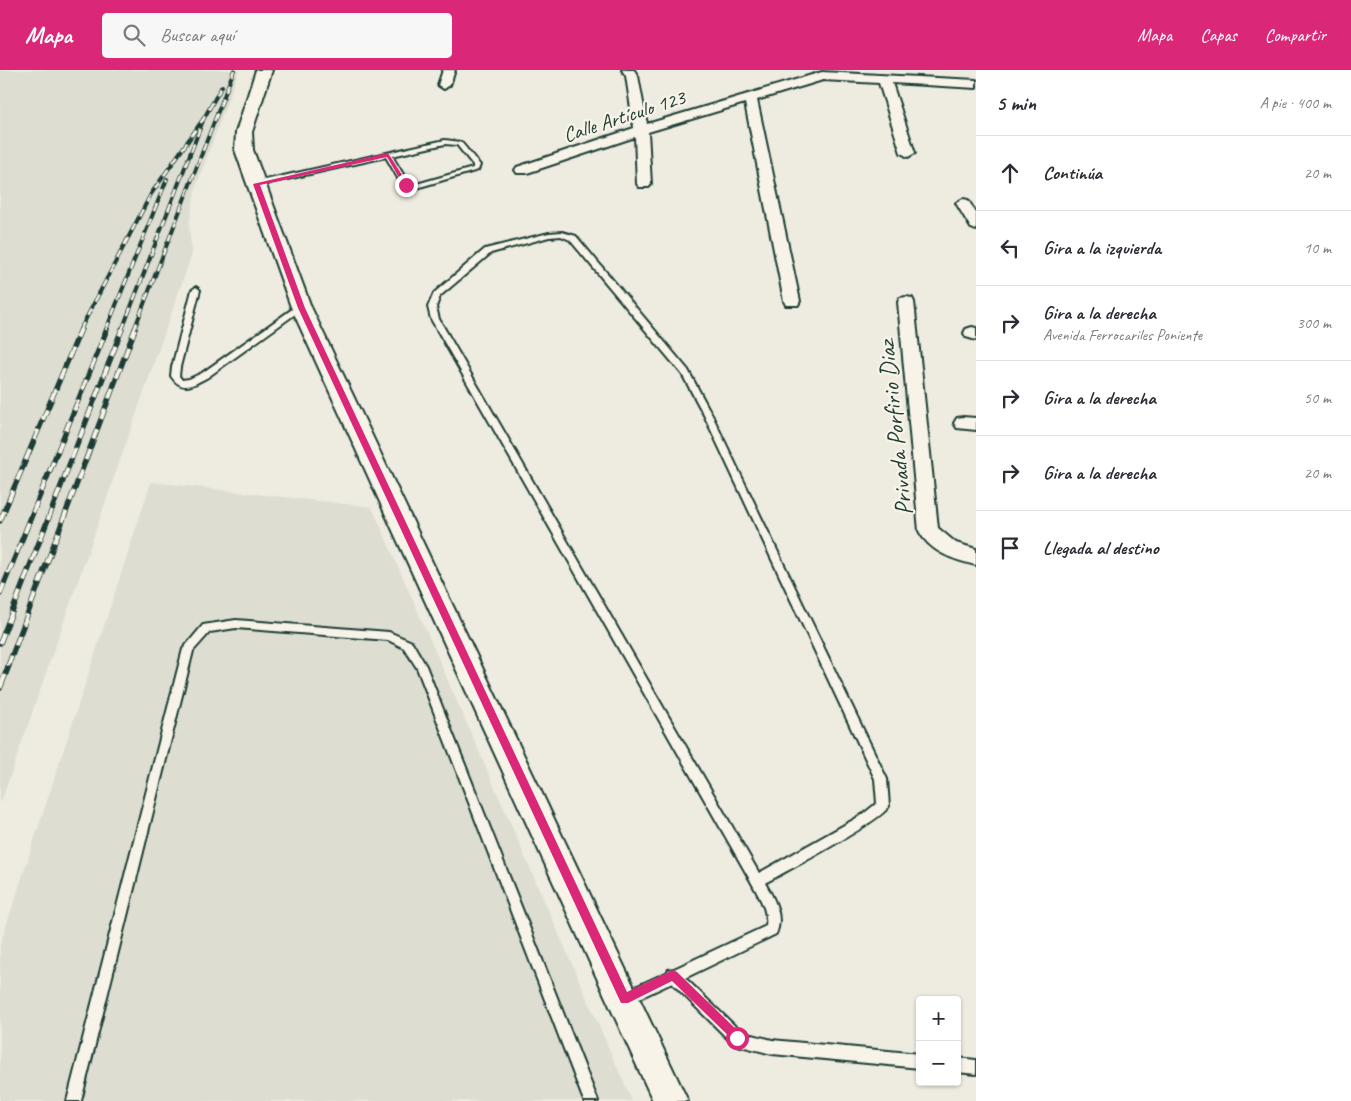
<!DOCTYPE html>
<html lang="es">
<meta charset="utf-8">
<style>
:root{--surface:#fff;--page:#f7f7f7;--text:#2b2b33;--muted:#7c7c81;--line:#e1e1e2;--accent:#db2777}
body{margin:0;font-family:Caveat,sans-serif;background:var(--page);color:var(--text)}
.controls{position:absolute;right:15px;bottom:15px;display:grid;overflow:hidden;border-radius:5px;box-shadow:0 1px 4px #0004}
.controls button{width:45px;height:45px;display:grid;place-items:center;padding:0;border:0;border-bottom:1px solid var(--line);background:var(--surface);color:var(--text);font:25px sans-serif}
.stop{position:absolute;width:15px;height:15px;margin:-11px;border:4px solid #db2777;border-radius:50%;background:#fff}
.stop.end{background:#db2777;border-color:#fff;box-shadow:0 1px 5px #0008}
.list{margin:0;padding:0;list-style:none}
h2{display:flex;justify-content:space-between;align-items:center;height:65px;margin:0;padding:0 20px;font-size:21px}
h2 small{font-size:16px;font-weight:400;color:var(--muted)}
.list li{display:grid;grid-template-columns:32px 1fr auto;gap:15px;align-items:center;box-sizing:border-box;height:75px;padding:0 20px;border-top:1px solid var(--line)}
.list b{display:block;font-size:19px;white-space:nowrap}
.list p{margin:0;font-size:16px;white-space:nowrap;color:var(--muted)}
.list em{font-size:16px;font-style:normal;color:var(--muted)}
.icon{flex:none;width:28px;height:28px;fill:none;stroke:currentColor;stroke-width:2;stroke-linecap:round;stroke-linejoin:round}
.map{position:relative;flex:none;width:976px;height:1031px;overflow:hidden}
header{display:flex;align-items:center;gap:30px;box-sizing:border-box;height:70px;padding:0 25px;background:var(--accent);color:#fff}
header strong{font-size:24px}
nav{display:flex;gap:28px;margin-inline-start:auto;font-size:18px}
.search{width:350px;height:45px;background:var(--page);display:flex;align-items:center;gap:12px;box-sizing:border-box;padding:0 18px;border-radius:5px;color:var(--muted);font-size:19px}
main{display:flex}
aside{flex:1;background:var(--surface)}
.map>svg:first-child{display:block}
.built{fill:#ddddd2}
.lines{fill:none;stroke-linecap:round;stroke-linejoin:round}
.service-casing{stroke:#1f3d34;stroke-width:4}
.minor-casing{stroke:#1f3d34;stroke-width:4}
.tertiary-casing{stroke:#1f3d34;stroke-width:4}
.service{fill:#f7f3e8;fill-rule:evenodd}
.minor{fill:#f7f3e8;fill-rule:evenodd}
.tertiary{fill:#f7f3e8;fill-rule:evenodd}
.rail-far2-casing{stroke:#1f3d34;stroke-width:4}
.rail-far1-casing{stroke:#1f3d34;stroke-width:5.5}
.rail-casing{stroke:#1f3d34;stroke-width:6}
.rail-far2{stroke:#f7f3e8;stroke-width:2.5;stroke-dasharray:8;stroke-linecap:butt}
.rail-far1{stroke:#f7f3e8;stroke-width:4;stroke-dasharray:11;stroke-linecap:butt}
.rail{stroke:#f7f3e8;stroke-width:4.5;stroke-dasharray:14;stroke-linecap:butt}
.route{fill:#db2777}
.labels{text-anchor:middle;stroke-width:4.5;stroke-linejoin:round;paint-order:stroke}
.far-street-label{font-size:21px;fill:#1f3d34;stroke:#f7f3e8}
.street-label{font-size:25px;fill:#1f3d34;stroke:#f7f3e8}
</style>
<header>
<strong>Mapa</strong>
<div class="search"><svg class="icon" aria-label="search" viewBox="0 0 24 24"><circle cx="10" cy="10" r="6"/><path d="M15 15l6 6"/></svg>Buscar aquí</div>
<nav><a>Mapa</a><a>Capas</a><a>Compartir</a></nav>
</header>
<main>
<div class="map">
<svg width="976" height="1031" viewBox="0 0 976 1031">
<rect width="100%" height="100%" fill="#eeece1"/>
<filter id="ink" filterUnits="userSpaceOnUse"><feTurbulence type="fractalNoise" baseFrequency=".02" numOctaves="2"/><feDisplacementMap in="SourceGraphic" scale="10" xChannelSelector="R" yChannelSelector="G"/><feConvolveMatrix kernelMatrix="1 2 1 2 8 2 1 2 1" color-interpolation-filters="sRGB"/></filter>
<g filter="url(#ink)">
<path class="built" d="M0,0H239L196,117L189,155L192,184L0,735Z
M151,412L372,437L632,1031H0V875Z"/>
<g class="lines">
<g class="service-casing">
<path id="service" d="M445,70L461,72L480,95L478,100L413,119L403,117L386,87L256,116L252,114L256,112ZM445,74L457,75L473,95V98L413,115L409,114L392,86Z
M562,162L576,166L688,300L712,345L887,709L889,736C882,751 785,802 765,813C774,829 784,846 776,864L685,908L741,962L772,970L920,984V998L772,984L737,975L732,973L672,913L625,935L620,934L619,929L620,924L668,902V900L674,899L766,856C768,840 760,829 753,815L431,249L428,237L434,223L485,179L549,163ZM561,166L570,170L682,304L704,345L875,709L877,733L862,745L759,803L439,249L436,237L440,226L491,183L549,167Z
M196,217L200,220L180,297L179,306L182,310L189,309L202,303L298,235H304L305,237L208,307C193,315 182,323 171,306L172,297L192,220Z
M236,550L389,562L412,572L426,596L598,1031H584L417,598L404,578L388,570L236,558L210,562L193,581L81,1031H67L183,579L203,555Z
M957,988L976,990V1004L957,1002Z"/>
</g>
<g class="minor-casing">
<path id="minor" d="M443,0H455L450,15L444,19L438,15Z
M622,0H634L638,6L647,54L822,2L976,10V18L892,13L915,83L908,87L901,83L879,13L823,10L757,30L800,231L798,235H786L784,231L745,33L648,62L651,114L649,117H639L637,114L635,67L527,103H517L515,100L517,97L634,58L626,6Z
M963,129L968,130L976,143V160L971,158L956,133Z
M906,227L912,228L914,232L938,458L956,473L976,479V495C954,490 930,482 919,461L898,232L900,228Z
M972,257L976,258V270L966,267L964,263L966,259Z
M963,347L976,348V360L957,358L954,353L957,348Z"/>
</g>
<g class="tertiary-casing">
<path id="tertiary" d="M256,0H272L252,62L253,80L311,237L688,1031H653L291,237L235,80L236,62Z"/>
</g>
<use href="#service" class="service"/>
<use href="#minor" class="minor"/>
<use href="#tertiary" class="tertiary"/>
<g class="rail-far2-casing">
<path id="rail-far2" d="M80,260L151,124L204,48L222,16
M106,260L167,109
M122,260L204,48
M134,260L234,0"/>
</g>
<g class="rail-far1-casing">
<path id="rail-far1" d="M0,451L81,259
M0,524L107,259
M0,573L122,259
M8,596L135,259"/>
</g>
<g class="rail-casing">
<path id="rail" d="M0,618L9,595"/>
</g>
<use href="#rail-far2" class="rail-far2"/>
<use href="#rail-far1" class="rail-far1"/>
<use href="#rail" class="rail"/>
</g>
</g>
<path class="route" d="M388,83L409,116H404L387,87L260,115L305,238L627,922L673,900L677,902L741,964L743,968L737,974L672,911L628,933H621L298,238L253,114Z"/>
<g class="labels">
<g class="far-street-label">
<text transform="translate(624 46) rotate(-18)" y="7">Calle Artículo 123</text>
</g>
<g class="street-label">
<text transform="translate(894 358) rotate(-96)" y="9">Privada Porfirio Diaz</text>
</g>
</g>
</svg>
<div class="controls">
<button>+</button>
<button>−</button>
</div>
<div class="stop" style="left:737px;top:968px"></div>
<div class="stop end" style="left:406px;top:115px"></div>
</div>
<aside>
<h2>5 min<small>A pie · 400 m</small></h2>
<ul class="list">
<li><svg class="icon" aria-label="ahead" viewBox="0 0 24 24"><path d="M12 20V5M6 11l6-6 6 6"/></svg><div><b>Continúa</b></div><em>20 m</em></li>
<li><svg class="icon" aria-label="left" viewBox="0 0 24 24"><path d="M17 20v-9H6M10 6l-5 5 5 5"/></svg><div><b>Gira a la izquierda</b></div><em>10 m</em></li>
<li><svg class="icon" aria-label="right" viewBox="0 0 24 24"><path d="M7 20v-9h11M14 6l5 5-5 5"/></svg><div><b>Gira a la derecha</b><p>Avenida Ferrocariles Poniente</p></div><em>300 m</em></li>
<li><svg class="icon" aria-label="right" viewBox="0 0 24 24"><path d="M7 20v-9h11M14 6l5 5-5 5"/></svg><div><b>Gira a la derecha</b></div><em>50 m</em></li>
<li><svg class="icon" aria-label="right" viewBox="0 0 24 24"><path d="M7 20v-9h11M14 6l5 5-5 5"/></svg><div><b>Gira a la derecha</b></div><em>20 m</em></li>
<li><svg class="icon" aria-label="arrive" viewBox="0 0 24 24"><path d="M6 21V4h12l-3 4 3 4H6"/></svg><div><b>Llegada al destino</b></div></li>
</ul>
</aside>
</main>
